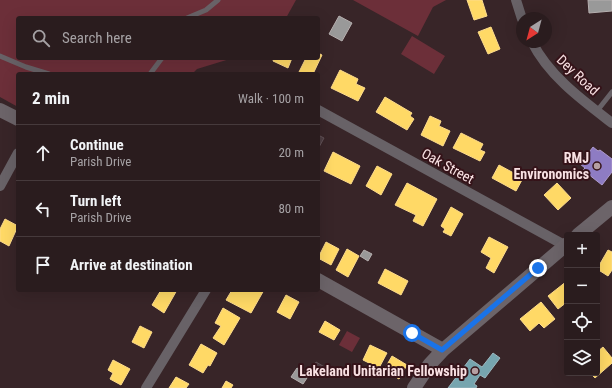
<!DOCTYPE html>
<meta charset="utf-8">
<style>
:root{--surface:#2a1c1e;--page:#322527;--text:#f1f3f6;--muted:#a5a1a4;--line:#463a3c}
body{margin:0;font-family:"Roboto Condensed",sans-serif;background:var(--page);color:var(--text)}
.controls{position:absolute;right:12px;bottom:12px;display:grid;overflow:hidden;border-radius:4px;box-shadow:0 4px 16px #0002}
.controls button{width:36px;height:36px;display:grid;place-items:center;padding:0;border:0;border-bottom:1px solid var(--line);background:var(--surface);color:var(--text);font:20px sans-serif}
.compass{position:absolute;left:516px;top:12px;width:36px;height:36px;border-radius:50%;background:var(--surface);box-shadow:0 4px 16px #0002;rotate:216deg}
.stop{position:absolute;width:12px;height:12px;margin:-9px;border:3px solid #1a73e8;border-radius:50%;background:#fff}
.stop.end{background:#1a73e8;border-color:#fff;box-shadow:0 1px 4px #0008}
.list{margin:0;padding:0;list-style:none}
h2{display:flex;justify-content:space-between;align-items:center;height:52px;margin:0;padding:0 16px;font-size:17px}
h2 small{font-size:13px;font-weight:400;color:var(--muted)}
.list li{display:grid;grid-template-columns:26px 1fr auto;gap:12px;align-items:center;box-sizing:border-box;height:56px;padding:0 16px;border-top:1px solid var(--line)}
.list b{display:block;font-size:15px;white-space:nowrap}
.list p{margin:0;font-size:13px;white-space:nowrap;color:var(--muted)}
.list em{font-size:13px;font-style:normal;color:var(--muted)}
.icon{flex:none;width:22px;height:22px;fill:none;stroke:currentColor;stroke-width:2;stroke-linecap:round;stroke-linejoin:round}
.map{position:relative;flex:none;width:612px;height:388px;overflow:hidden}
.search{position:absolute;background:var(--surface);box-shadow:0 4px 16px #0002;left:16px;top:16px;width:304px;height:44px;display:flex;align-items:center;gap:10px;box-sizing:border-box;padding:0 14px;border-radius:4px;color:var(--muted);font-size:15px}
.panel{position:absolute;background:var(--surface);box-shadow:0 4px 16px #0002;left:16px;top:72px;width:304px;height:220px;border-radius:4px}
.map>svg:first-child{display:block}
.green{fill:#6c2f39}
.homes{fill:#ffd966;stroke:#fddb8c}
.offices{fill:#8e7cc3;stroke:#ae9acd}
.public{fill:#76a5af;stroke:#9db7bf}
.industry{fill:#999;stroke:#b6afaf}
.building{fill:#4c3c41;stroke:#615156}
.lines{fill:none;stroke-linecap:round;stroke-linejoin:round}
.lane{stroke:#686267;stroke-width:5}
.street{stroke:#686267;stroke-width:10}
.secondary{stroke:#6c6469;stroke-width:14}
.route{stroke:#1a73e8;stroke-width:5}
.poi-dot{fill:#b59fa2;stroke:#351319;stroke-width:1.5}
.labels{text-anchor:middle;stroke-width:4;stroke-linejoin:round;paint-order:stroke}
.street-label{font-size:14px;fill:#f9e1e3;stroke:#351319}
.poi-label{font-size:14px;font-weight:bold;fill:#f9e1e3;stroke:#351319;text-anchor:end}
</style>
<div class="map">
<svg width="612" height="388" viewBox="0 0 612 388">
<rect width="100%" height="100%" fill="#382528"/>
<path class="green" d="M0,0H296L286,18H18V58H233L197,69L192,74H18V107L0,97Z
M353,0H446L433,7L418,36Z
M412,36L445,56L434,74L401,54Z
M347,331L360,338L352,352L339,345Z"/>
<path class="homes" d="M467,0H482L487,16L474,20Z
M491,27L500,49L488,54L478,32Z
M318,53L322,55L313,74H298L306,58H318Z
M274,58H292L288,68L273,61Z
M340,70L358,79L356,84L365,88L358,101L331,88Z
M385,97L412,113L410,116L414,119L407,130L376,112Z
M430,116L441,121L439,126L450,131L443,146L421,135Z
M461,133L483,144L480,150L485,152L480,161L453,148Z
M333,152L360,166L351,184L324,171Z
M499,165L523,178L516,191L492,178Z
M377,166L392,174L381,195L366,186Z
M407,183L437,199L423,226L413,221L416,215L395,205Z
M557,183L571,198L558,210L544,195Z
M451,207L463,214L451,236L443,232L445,229L441,226Z
M5,219L18,226L9,246L0,241V229Z
M489,237L508,247L494,273L486,268L491,258L481,252Z
M326,242L339,249L331,265L318,258Z
M347,249L359,256L348,277L336,270Z
M608,250L612,252V270L608,276L597,269Z
M385,269L408,281L401,295L378,283Z
M567,281V302L558,309L548,296Z
M161,290H177L164,313L152,305Z
M232,290H264L251,313L226,300Z
M286,295L299,302L290,319L277,312Z
M541,302L555,319L544,328L539,323L530,331L520,319Z
M223,308L240,318L224,345L213,338L221,326L215,323Z
M325,321L340,330L334,340L319,332Z
M140,326L152,332L144,348L132,342Z
M201,344L217,353L210,366L208,365L203,373L189,365Z
M370,345L387,353L379,368L363,360Z
M603,347L612,358V363L595,378L590,373H597V352Z
M392,356L407,365L399,379L384,370Z
M113,360L130,369L121,385L110,379L113,373L108,370Z
M176,377L189,384L186,388H169Z
M226,381L233,385L231,388H222Z"/>
<path class="offices" d="M593,147L598,151L600,150L612,159V172L602,185L583,170L585,168L580,164Z"/>
<path class="public" d="M493,353L500,358L485,378L480,375L474,384L477,386L476,388H448L470,359L482,367Z"/>
<path class="industry" d="M588,0H612V11L589,13Z
M339,16L352,23L342,41L329,34Z
M364,250L372,254L368,261L360,256Z
M297,368L309,375L303,384L291,377Z"/>
<path class="building" d="M318,135L324,138L318,149Z
M316,362L328,369L324,376L312,369Z"/>
<g class="lines">
<path class="lane" d="M187,18L206,10L218,0
M0,56L26,67L49,74
M150,74L162,58
M597,111L612,92"/>
<path class="street" d="M516,0L522,19
M532,42C549,76 582,100 612,123
M318,110L566,246
M0,186L18,153
M146,388L206,290"/>
<path class="secondary" d="M0,110L18,119
M578,235L612,207
M318,280L443,350
M414,388L430,364L443,350L567,244"/>
</g>
<g class="lines">
<path class="route" d="M412,333L442,350L538,268"/>
</g>
<g class="poi-dot">
<circle cx="597" cy="166" r="4"/>
<circle cx="475" cy="371" r="4"/>
</g>
<g class="labels">
<g class="street-label">
<text transform="translate(578 75) rotate(43)" y="5">Dey Road</text>
<text transform="translate(448 166) rotate(29)" y="5">Oak Street</text>
</g>
<g class="poi-label">
<text x="589" y="163">RMJ<tspan x="589" dy="16">Environomics</tspan></text>
<text x="467" y="376">Lakeland Unitarian Fellowship</text>
</g>
</g>
</svg>
<div class="controls">
<button>+</button>
<button>−</button>
<button><svg class="icon" aria-label="locate" viewBox="0 0 24 24"><circle cx="12" cy="12" r="6"/><path d="M12 2v4M12 18v4M2 12h4M18 12h4"/></svg></button>
<button><svg class="icon" aria-label="layers" viewBox="0 0 24 24"><path d="M12 4l9 5-9 5-9-5zM3 14l9 5 9-5"/></svg></button>
</div>
<svg class="compass" viewBox="-18 -18 36 36"><path d="M0-13l5 13h-10z" fill="#e53935"/><path d="M0 13l5-13h-10z" fill="#a5a1a4"/></svg>
<div class="stop" style="left:412px;top:333px"></div>
<div class="stop end" style="left:538px;top:268px"></div>
<div class="search"><svg class="icon" aria-label="search" viewBox="0 0 24 24"><circle cx="10" cy="10" r="6"/><path d="M15 15l6 6"/></svg>Search here</div>
<section class="panel">
<h2>2 min<small>Walk · 100 m</small></h2>
<ul class="list">
<li><svg class="icon" aria-label="ahead" viewBox="0 0 24 24"><path d="M12 20V5M6 11l6-6 6 6"/></svg><div><b>Continue</b><p>Parish Drive</p></div><em>20 m</em></li>
<li><svg class="icon" aria-label="left" viewBox="0 0 24 24"><path d="M17 20v-9H6M10 6l-5 5 5 5"/></svg><div><b>Turn left</b><p>Parish Drive</p></div><em>80 m</em></li>
<li><svg class="icon" aria-label="arrive" viewBox="0 0 24 24"><path d="M6 21V4h12l-3 4 3 4H6"/></svg><div><b>Arrive at destination</b></div></li>
</ul>
</section>
</div>
